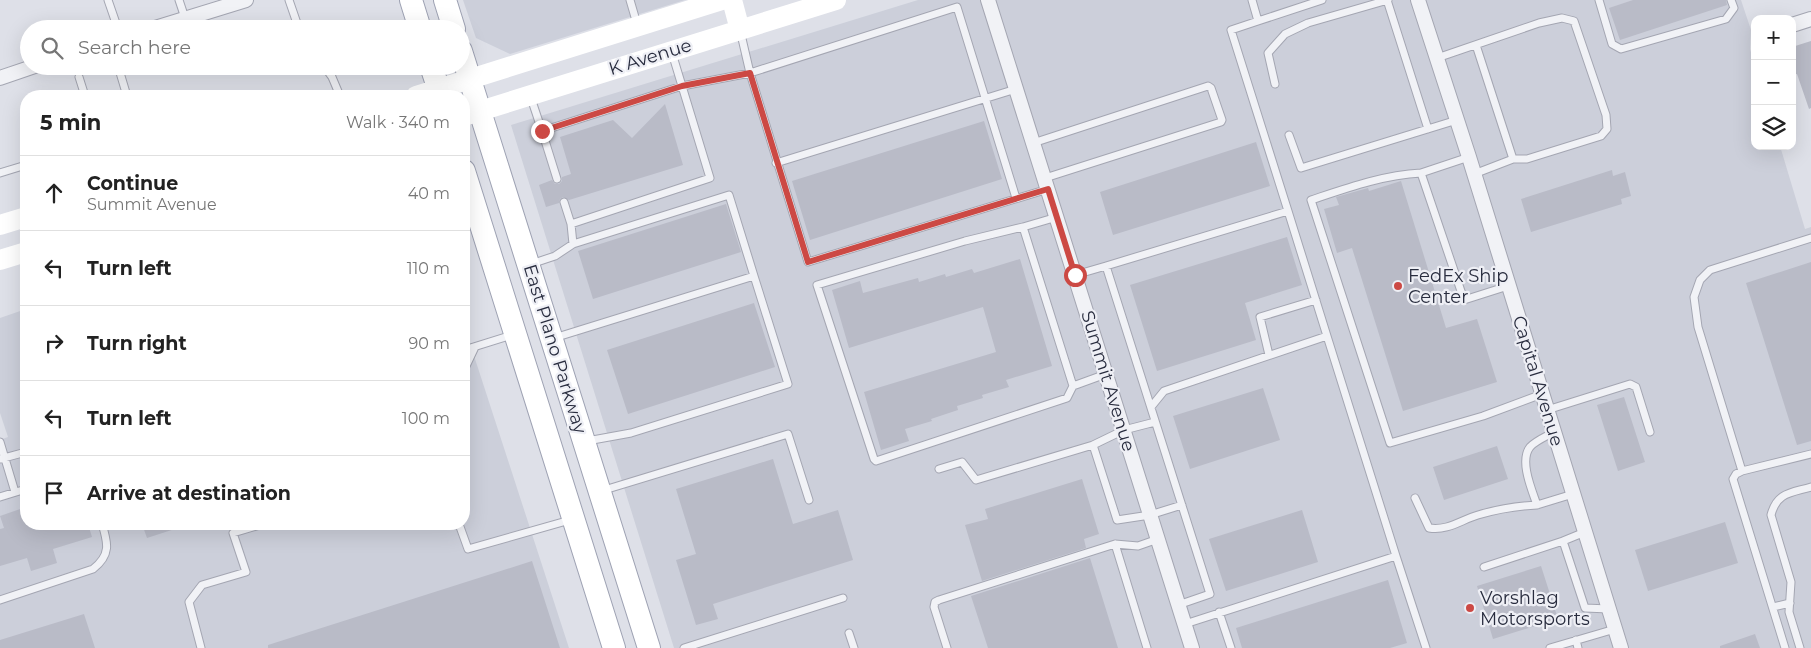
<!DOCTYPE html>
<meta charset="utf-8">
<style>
:root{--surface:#fff;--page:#f2f2f2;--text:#222;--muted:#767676;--line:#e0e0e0}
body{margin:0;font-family:Montserrat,sans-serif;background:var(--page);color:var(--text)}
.controls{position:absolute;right:15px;top:15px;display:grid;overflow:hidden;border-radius:10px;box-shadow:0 5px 20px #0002}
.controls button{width:45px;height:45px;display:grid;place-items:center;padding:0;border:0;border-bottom:1px solid var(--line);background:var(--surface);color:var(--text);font:25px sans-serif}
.stop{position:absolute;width:15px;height:15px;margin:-11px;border:4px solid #cc4944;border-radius:50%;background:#fff}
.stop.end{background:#cc4944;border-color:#fff;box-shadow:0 1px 5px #0008}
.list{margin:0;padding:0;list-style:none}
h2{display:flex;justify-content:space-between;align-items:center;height:65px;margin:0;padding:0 20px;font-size:21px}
h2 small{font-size:16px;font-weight:400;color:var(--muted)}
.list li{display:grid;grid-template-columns:32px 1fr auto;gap:15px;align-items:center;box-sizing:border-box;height:75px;padding:0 20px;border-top:1px solid var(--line)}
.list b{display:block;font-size:19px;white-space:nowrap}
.list p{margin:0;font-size:16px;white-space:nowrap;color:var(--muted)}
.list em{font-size:16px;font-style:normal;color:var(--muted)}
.icon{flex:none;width:28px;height:28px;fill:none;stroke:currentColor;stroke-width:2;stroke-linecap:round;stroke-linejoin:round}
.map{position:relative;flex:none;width:1811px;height:648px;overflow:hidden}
.search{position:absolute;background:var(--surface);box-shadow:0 5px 20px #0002;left:20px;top:20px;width:450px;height:55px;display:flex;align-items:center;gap:12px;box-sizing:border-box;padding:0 18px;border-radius:28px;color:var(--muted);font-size:19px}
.panel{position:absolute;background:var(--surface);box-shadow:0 5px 20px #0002;left:20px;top:90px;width:450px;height:440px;border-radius:20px}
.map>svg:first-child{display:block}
.built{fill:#cccfda}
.building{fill:#b9bbc7}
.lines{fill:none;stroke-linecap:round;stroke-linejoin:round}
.service-casing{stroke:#a4a6b2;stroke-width:9}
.minor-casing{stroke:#a4a6b2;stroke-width:16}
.primary-casing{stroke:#9ea2b3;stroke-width:24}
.service{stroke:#f1f2f6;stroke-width:7}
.minor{stroke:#f1f2f6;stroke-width:14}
.secondary{stroke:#fff;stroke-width:20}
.primary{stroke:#fff;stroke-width:22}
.route{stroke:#cc4944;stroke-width:6}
.poi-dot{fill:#cc4944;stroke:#eeeff5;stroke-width:2}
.labels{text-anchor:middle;stroke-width:4.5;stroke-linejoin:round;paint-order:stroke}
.street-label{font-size:18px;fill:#282c3e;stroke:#eeeff5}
.poi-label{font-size:18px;fill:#282c3e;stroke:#eeeff5;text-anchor:start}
</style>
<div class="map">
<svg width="1811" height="648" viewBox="0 0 1811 648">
<rect width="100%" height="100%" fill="#dee0e8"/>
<path class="built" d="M463,0H685L510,54L476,38Z
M918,0H1741L1751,30L1750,49L1755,65V146H1780L1805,229L1811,227V648H674L511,125Z
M26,309V524H464V325L569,648H0V440L8,437L0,413V318Z"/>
<path class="building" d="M1633,0H1726L1727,5L1620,40L1609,8Z
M1811,41V108L1809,109L1797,74L1792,75V47Z
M665,104L683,165L569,200L563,197L560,199L559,203L546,207L539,185L552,180L555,184H559L562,181V177L571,174L560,137L613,120L632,138Z
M984,121L1002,179L810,240L792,181Z
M1256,142L1270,186L1113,235L1100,192Z
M1612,170L1613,176L1625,172L1631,196L1621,199L1622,204L1531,232L1521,199Z
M1401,181L1446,328L1477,319L1497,382L1403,411L1352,248L1337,253L1324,209L1339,205L1336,197L1368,188L1369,191Z
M726,204L741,252L593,299L578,251Z
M1287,237L1302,285L1245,303L1256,340L1157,371L1130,285Z
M1020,259L1052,366L1006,380L1009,387L982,395L983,398L957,406L958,410L931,419L932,421L905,429L909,441L881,450L864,392L996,352L983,307L849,348L832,290L860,281L863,293L918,278L919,282L945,274L946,277L972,269L974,273Z
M1811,262V441L1797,445L1746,283Z
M754,303L775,367L628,414L607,350Z
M1263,388L1280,440L1190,469L1173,416Z
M1624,397L1645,462L1618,471L1597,405Z
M1497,446L1508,479L1444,500L1433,467Z
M773,459L793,524L838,510L853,560L713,604L718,619L696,625L676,560L696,554L676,489Z
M1082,479L1099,534L1084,539L1086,548L982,581L965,525L988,519L985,509Z
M26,507V524H88L92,537L53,549L57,563L31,571L27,558L0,566V529L4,528L0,516Z
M1302,510L1318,562L1226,591L1209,539Z
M1725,522L1738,563L1648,591L1635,550Z
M142,524H183L184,526L147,538Z
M1090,558L1118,648H988L971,596Z
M532,561L560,648H268V645Z
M1541,566L1558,619L1493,639L1477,586Z
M1388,580L1407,643L1390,648H1242L1236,628Z
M84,614L95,648H0V640Z
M1755,634L1760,648H1720V646Z"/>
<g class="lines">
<g class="service-casing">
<path id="service" d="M108,0L118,29
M179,0L185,18
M289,0L299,29
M630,0L637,24
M1252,0L1258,21L1322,0
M1387,0L1428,129
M1599,0L1612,44L1621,49L1726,19L1734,8L1731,0
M1258,21L1231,30L1288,211
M740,30L750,73L808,262L1048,189
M1476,45L1513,159
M1437,58L1539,23L1562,18L1574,21L1606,115L1607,129L1601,136L1527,159H1513L1474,174
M118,66L127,96
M324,66L332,77L340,96
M79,77L85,96
M1275,84L1268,53L1285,34L1308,23L1388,0
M531,98L542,131L682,86L672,53
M542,131L557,179
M1289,135L1301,168L1457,120
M1033,143L1208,86L1211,88L1222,120L1221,122L1045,178
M1469,157L1421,173L1464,300L1508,286
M776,163L1016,89
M0,173L26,165
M1421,173C1383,175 1347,188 1311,200L1390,443L1483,416L1542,394
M564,202L571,224L573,244
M1057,217L1023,227L1073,386L1106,374
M571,224L710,178L682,86L750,73L957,7L1016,198
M1023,227L965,241L817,285L874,459L876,461L1067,398L1073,386
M531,264L555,256L573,244L729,195L754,276
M1106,266L1288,211L1327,336
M1075,275L1106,266L1210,594L1178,605
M554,338L754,276L788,384L631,433L587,441
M464,350L512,335
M1269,355L1260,317L1316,300
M464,366H466L475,347
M1151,407L1164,391L1327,336L1396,556
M1547,410L1630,384L1636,387L1650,432
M464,418V420
M1155,422L1124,430L1093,445L1117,520L1150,515L1182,505
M1554,432C1547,436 1535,441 1530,447C1519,461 1532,490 1537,505L1573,494
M0,442L15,492
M0,459L26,452
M939,469L962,462L976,480L1093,445
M1742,471L1811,454
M601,491L788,434L809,500
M0,497L26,489
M1415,498L1429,528C1448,531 1461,520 1478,515C1498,509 1516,506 1537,505
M459,524L468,549L570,520
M1585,532L1563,541L1585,608L1609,609
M1115,544L1147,648
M1484,567L1563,541
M0,600L93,569C111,555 108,543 102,524
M1773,607L1790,603
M1219,612L1231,648
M1185,624L1396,556L1426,648
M849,633L854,648
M1576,640L1578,648
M201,648L189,602L202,585L246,572L233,533L263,524
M684,648L843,598
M947,648L934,607L935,602L939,600L1115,544L1138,546L1158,539
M1550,648L1615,629
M1785,648L1733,479L1736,474L1742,471L1698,327L1694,297L1700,280L1710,270L1811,238
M1800,648L1789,612L1791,582L1771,515C1777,492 1791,493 1811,487"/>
</g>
<g class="minor-casing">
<path id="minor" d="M988,0L1192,648
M1418,0L1469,157L1621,648
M1792,25L1811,19
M152,29L246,0
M0,78L35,66"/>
</g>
<g class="primary-casing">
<path id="primary" d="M411,0L420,29
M445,0L454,29
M461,51L649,648
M431,66L441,96
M464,171L614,648"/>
</g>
<use href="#service" class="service"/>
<use href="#minor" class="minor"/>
<path class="secondary" d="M732,0L740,30
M416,96L722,0
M464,116L836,0
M0,225L26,217
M0,260L26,252"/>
<use href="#primary" class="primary"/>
</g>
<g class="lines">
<path class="route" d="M542,131L682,86L750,73L808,262L1048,189L1075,275"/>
</g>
<g class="poi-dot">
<circle cx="1398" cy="286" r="5"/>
<circle cx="1470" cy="608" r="5"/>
</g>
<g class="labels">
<g class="street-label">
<text transform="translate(650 57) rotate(-17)" y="6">K Avenue</text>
<text transform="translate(555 349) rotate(73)" y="6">East Plano Parkway</text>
<text transform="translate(1108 381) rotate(73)" y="6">Summit Avenue</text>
<text transform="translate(1538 381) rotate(73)" y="6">Capital Avenue</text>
</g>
<g class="poi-label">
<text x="1408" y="282">FedEx Ship<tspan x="1408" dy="21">Center</tspan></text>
<text x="1480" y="604">Vorshlag<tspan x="1480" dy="21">Motorsports</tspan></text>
</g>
</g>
</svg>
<div class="controls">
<button>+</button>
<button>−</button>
<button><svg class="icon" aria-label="layers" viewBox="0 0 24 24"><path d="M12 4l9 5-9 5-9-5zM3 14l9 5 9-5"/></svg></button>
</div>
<div class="stop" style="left:1075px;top:275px"></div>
<div class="stop end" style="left:542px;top:131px"></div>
<div class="search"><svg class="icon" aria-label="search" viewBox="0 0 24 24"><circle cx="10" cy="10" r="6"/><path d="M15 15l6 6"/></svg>Search here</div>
<section class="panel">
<h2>5 min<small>Walk · 340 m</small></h2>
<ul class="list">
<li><svg class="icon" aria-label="ahead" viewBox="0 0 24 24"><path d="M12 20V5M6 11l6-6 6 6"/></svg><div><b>Continue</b><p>Summit Avenue</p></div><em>40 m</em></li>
<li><svg class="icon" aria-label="left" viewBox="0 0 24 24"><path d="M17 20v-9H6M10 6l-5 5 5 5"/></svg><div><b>Turn left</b></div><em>110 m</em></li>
<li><svg class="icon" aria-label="right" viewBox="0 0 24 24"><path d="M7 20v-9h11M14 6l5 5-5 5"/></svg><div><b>Turn right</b></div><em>90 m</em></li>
<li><svg class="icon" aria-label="left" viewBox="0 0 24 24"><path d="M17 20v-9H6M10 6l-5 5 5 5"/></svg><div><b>Turn left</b></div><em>100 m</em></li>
<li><svg class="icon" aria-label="arrive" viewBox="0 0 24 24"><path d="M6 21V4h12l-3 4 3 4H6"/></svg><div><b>Arrive at destination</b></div></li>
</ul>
</section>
</div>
